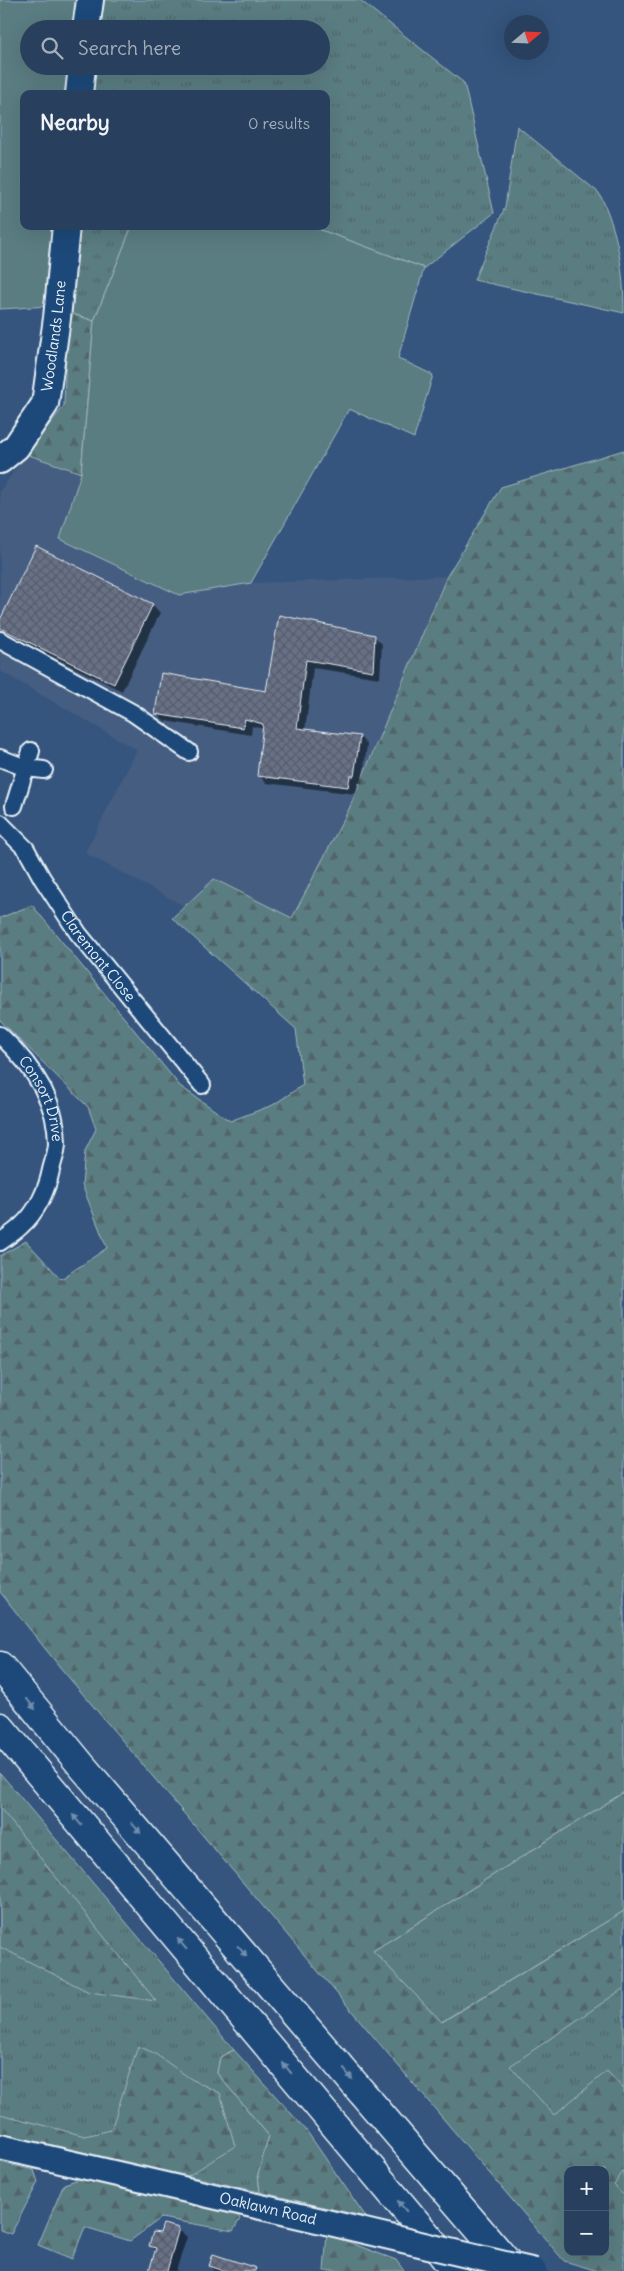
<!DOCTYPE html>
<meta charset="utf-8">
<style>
:root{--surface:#28405e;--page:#344b67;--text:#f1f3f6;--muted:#a5afbc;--line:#445973}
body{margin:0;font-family:Delius,sans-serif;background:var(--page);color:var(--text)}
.controls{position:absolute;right:15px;bottom:15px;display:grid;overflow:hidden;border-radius:10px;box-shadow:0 5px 20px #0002}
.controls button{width:45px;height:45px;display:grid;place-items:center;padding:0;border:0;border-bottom:1px solid var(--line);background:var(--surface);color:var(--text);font:25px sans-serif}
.compass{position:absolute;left:504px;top:15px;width:45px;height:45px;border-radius:50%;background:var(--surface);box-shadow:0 5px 20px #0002;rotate:71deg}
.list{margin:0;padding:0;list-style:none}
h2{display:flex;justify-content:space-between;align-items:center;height:65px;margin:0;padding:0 20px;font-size:21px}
h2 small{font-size:16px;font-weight:400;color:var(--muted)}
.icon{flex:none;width:28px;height:28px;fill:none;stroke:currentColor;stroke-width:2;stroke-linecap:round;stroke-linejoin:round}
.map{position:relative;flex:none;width:624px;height:2271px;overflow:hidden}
.search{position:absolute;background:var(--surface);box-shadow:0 5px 20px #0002;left:20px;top:20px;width:310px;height:55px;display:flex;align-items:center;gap:12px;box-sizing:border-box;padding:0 18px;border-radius:28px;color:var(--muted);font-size:19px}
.panel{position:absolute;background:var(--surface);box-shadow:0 5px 20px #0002;left:20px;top:90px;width:310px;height:140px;border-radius:10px}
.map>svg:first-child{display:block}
.built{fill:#445d81}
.grass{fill:url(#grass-tufts);stroke:#a1b7bd}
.forest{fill:url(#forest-firs);stroke:#a1b7bd;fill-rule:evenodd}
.park{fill:#5a7d82;stroke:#a1b7bd}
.shadow{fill:#0007}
.building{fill:url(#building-cross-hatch);stroke:#e8f1f8}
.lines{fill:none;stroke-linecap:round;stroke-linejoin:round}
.street-casing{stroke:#e8f1f8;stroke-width:20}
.secondary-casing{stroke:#e8f1f8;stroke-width:28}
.primary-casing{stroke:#e8f1f8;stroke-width:30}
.highway-casing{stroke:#e8f1f8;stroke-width:31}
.street{stroke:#1f4a7a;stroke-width:16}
.secondary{stroke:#1f4a7a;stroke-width:24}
.primary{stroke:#1f4a7a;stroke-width:26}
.highway{stroke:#1f4a7a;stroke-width:28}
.secondary-bridge-casing{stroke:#e8f1f8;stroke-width:28;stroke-linecap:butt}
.secondary-bridge{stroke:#1f4a7a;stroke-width:24}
.oneway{fill:#6f8dac}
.labels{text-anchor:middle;stroke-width:4;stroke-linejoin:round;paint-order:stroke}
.street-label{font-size:15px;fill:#e8f1f8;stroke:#1f4a7a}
</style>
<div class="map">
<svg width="624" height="2271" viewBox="0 0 624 2271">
<defs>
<pattern id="grass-tufts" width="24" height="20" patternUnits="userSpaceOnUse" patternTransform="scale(1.25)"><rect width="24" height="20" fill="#5a7d82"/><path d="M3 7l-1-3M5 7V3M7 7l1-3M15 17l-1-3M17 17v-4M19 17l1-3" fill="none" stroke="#516569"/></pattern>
<pattern id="forest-firs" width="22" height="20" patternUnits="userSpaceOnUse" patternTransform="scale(1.25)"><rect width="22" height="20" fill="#5a7d82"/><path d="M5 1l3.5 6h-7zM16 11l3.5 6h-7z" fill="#516569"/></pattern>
<pattern id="building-cross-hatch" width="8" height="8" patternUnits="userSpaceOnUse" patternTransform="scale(1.25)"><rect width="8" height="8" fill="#677087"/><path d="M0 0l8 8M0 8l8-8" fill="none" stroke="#565c68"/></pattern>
</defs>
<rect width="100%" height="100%" fill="#35557e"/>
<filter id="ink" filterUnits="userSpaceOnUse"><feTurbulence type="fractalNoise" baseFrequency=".02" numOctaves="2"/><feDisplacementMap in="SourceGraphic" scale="10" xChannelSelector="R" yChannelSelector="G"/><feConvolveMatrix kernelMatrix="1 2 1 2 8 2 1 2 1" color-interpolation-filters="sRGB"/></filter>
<g filter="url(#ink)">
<path class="built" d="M26,454L81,473L61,539L179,595L251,583L447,576L349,809L292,918L214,879L184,906L85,853L137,750L0,671V491Z"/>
<path class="grass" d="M102,0H360L464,83L494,213L424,268L310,226H326V94H92L95,66H321V29H99Z
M517,126L599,193C618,229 624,273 624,313L474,280L505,207Z
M77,226H132L94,321L67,312Z
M0,1773L234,2050L220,2057L217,2073L269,2136L258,2174L260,2192L0,2133Z
M624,1792V1911L441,2022L373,1951Z
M624,1946V2260L605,2170H568L490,2077Z"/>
<path class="forest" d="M67,312L94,321L81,473L26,454L64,406Z
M624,450V1792L373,1951L442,2022L624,1911V1988L510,2066L554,2115L607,2071L624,2089V2170L614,2185L624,2196V2271H598L564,2261L59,1666L0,1592V1256L26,1241L61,1279L107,1248L82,1185L85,1151L96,1129L88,1107L0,1020V918L32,905L180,1086L230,1121L273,1105L303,1085L296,1029L172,918L214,879L292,918L349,809L447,576L501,487ZM568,2170H605V2252H568Z
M0,1808L156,2001L89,1992L0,1947Z
M138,2046L154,2053L191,2079L220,2093L235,2146L188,2176L0,2133V2114L85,2136L111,2130Z
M234,2050L306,2130L366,2217L260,2192L258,2174L269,2136L217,2073L220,2057Z
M0,2162L34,2170L38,2182L11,2234L0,2230Z
M79,2179L234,2210L240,2219L233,2231L161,2218L130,2241L85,2227L72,2259L38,2245L64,2184Z
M327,2234L396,2260L404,2271H324Z"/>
<path class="park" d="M0,0H81L78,29H29V66H74L71,94H24V226H58L50,306L0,309Z
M132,226H310L424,268L398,358L433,375L414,438L349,409L251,583L179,595L60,539L81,473L94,321Z"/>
<path class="shadow" d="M36,548L153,605L160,613L122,691L6,634L0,627V623Z
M280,617L374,636L382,644L380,678L313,668L305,731L360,737L367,745L362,783H358L356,794L266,783L259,775L264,729L252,726L251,735L165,721L157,714L267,692Z
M164,2225L179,2230L187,2237L176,2271H150L156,2251L150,2246L161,2235Z
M210,2266L255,2269L258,2271H215Z"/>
<path class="building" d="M36,546L153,604L114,684L0,628V620Z
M279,615L375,635L373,671L306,660L297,728L360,736L354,776H350L348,787L257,776L263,724L245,719L243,728L155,714L161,673L266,691Z
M163,2224L179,2228L167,2271H149L156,2248L149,2246L153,2232L160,2233Z
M213,2254L256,2268L255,2271H225L209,2266Z"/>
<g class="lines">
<g class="street-casing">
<g id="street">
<path d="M0,640L133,713L189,752"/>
<path d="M0,758L26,768L44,770"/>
<path d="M14,806L31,751"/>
<path id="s1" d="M0,823L26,849L42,878L78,933L202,1085"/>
<path id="s2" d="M0,1035C31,1064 57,1100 57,1143C57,1152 53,1161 51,1170C47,1190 37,1212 21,1226C15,1232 7,1237 0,1242"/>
</g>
</g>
<g class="secondary-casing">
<g id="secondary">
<path id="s3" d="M0,2147L326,2222"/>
</g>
</g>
<g class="primary-casing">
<g id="primary">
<path d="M86,29L90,0"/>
<path d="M79,94L82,66"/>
<path id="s4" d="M0,460L16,447L45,404L57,318L66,226"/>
</g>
</g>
<g class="highway-casing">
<path id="highway" d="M0,1666L82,1766L515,2271
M0,1727L431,2240L455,2271"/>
</g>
<use href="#street" class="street"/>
<use href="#secondary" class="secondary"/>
<use href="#primary" class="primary"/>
<use href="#highway" class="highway"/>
<g class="secondary-bridge-casing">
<path id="secondary-bridge" d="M326,2222L535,2271"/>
</g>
<use href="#secondary-bridge" class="secondary-bridge"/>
</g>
<defs><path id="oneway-solid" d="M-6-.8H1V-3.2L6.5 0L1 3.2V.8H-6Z" transform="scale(1.25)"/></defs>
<g class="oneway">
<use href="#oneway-solid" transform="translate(31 1704) rotate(51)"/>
<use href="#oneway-solid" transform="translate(77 1820) rotate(-130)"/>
<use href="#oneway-solid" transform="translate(136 1828) rotate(49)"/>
<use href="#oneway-solid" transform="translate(182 1944) rotate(-130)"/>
<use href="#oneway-solid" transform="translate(242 1951) rotate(49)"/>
<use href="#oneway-solid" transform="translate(287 2068) rotate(-130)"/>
<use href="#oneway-solid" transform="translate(348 2074) rotate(50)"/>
<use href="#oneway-solid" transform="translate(402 2206) rotate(-130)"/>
</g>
</g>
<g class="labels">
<g class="street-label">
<text dy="5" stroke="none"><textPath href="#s4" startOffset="141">Woodlands Lane</textPath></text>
<text dy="5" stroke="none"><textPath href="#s1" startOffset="166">Claremont Close</textPath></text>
<text dy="5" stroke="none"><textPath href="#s2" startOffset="78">Consort Drive</textPath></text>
<text dy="5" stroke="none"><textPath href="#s3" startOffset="275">Oaklawn Road</textPath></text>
</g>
</g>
</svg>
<div class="controls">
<button>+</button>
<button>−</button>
</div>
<svg class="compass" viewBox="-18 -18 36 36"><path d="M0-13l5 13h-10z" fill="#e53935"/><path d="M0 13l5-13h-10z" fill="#a5afbc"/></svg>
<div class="search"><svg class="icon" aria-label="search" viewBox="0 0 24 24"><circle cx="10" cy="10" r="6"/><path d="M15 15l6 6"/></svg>Search here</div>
<section class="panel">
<h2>Nearby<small>0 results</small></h2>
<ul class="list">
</ul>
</section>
</div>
